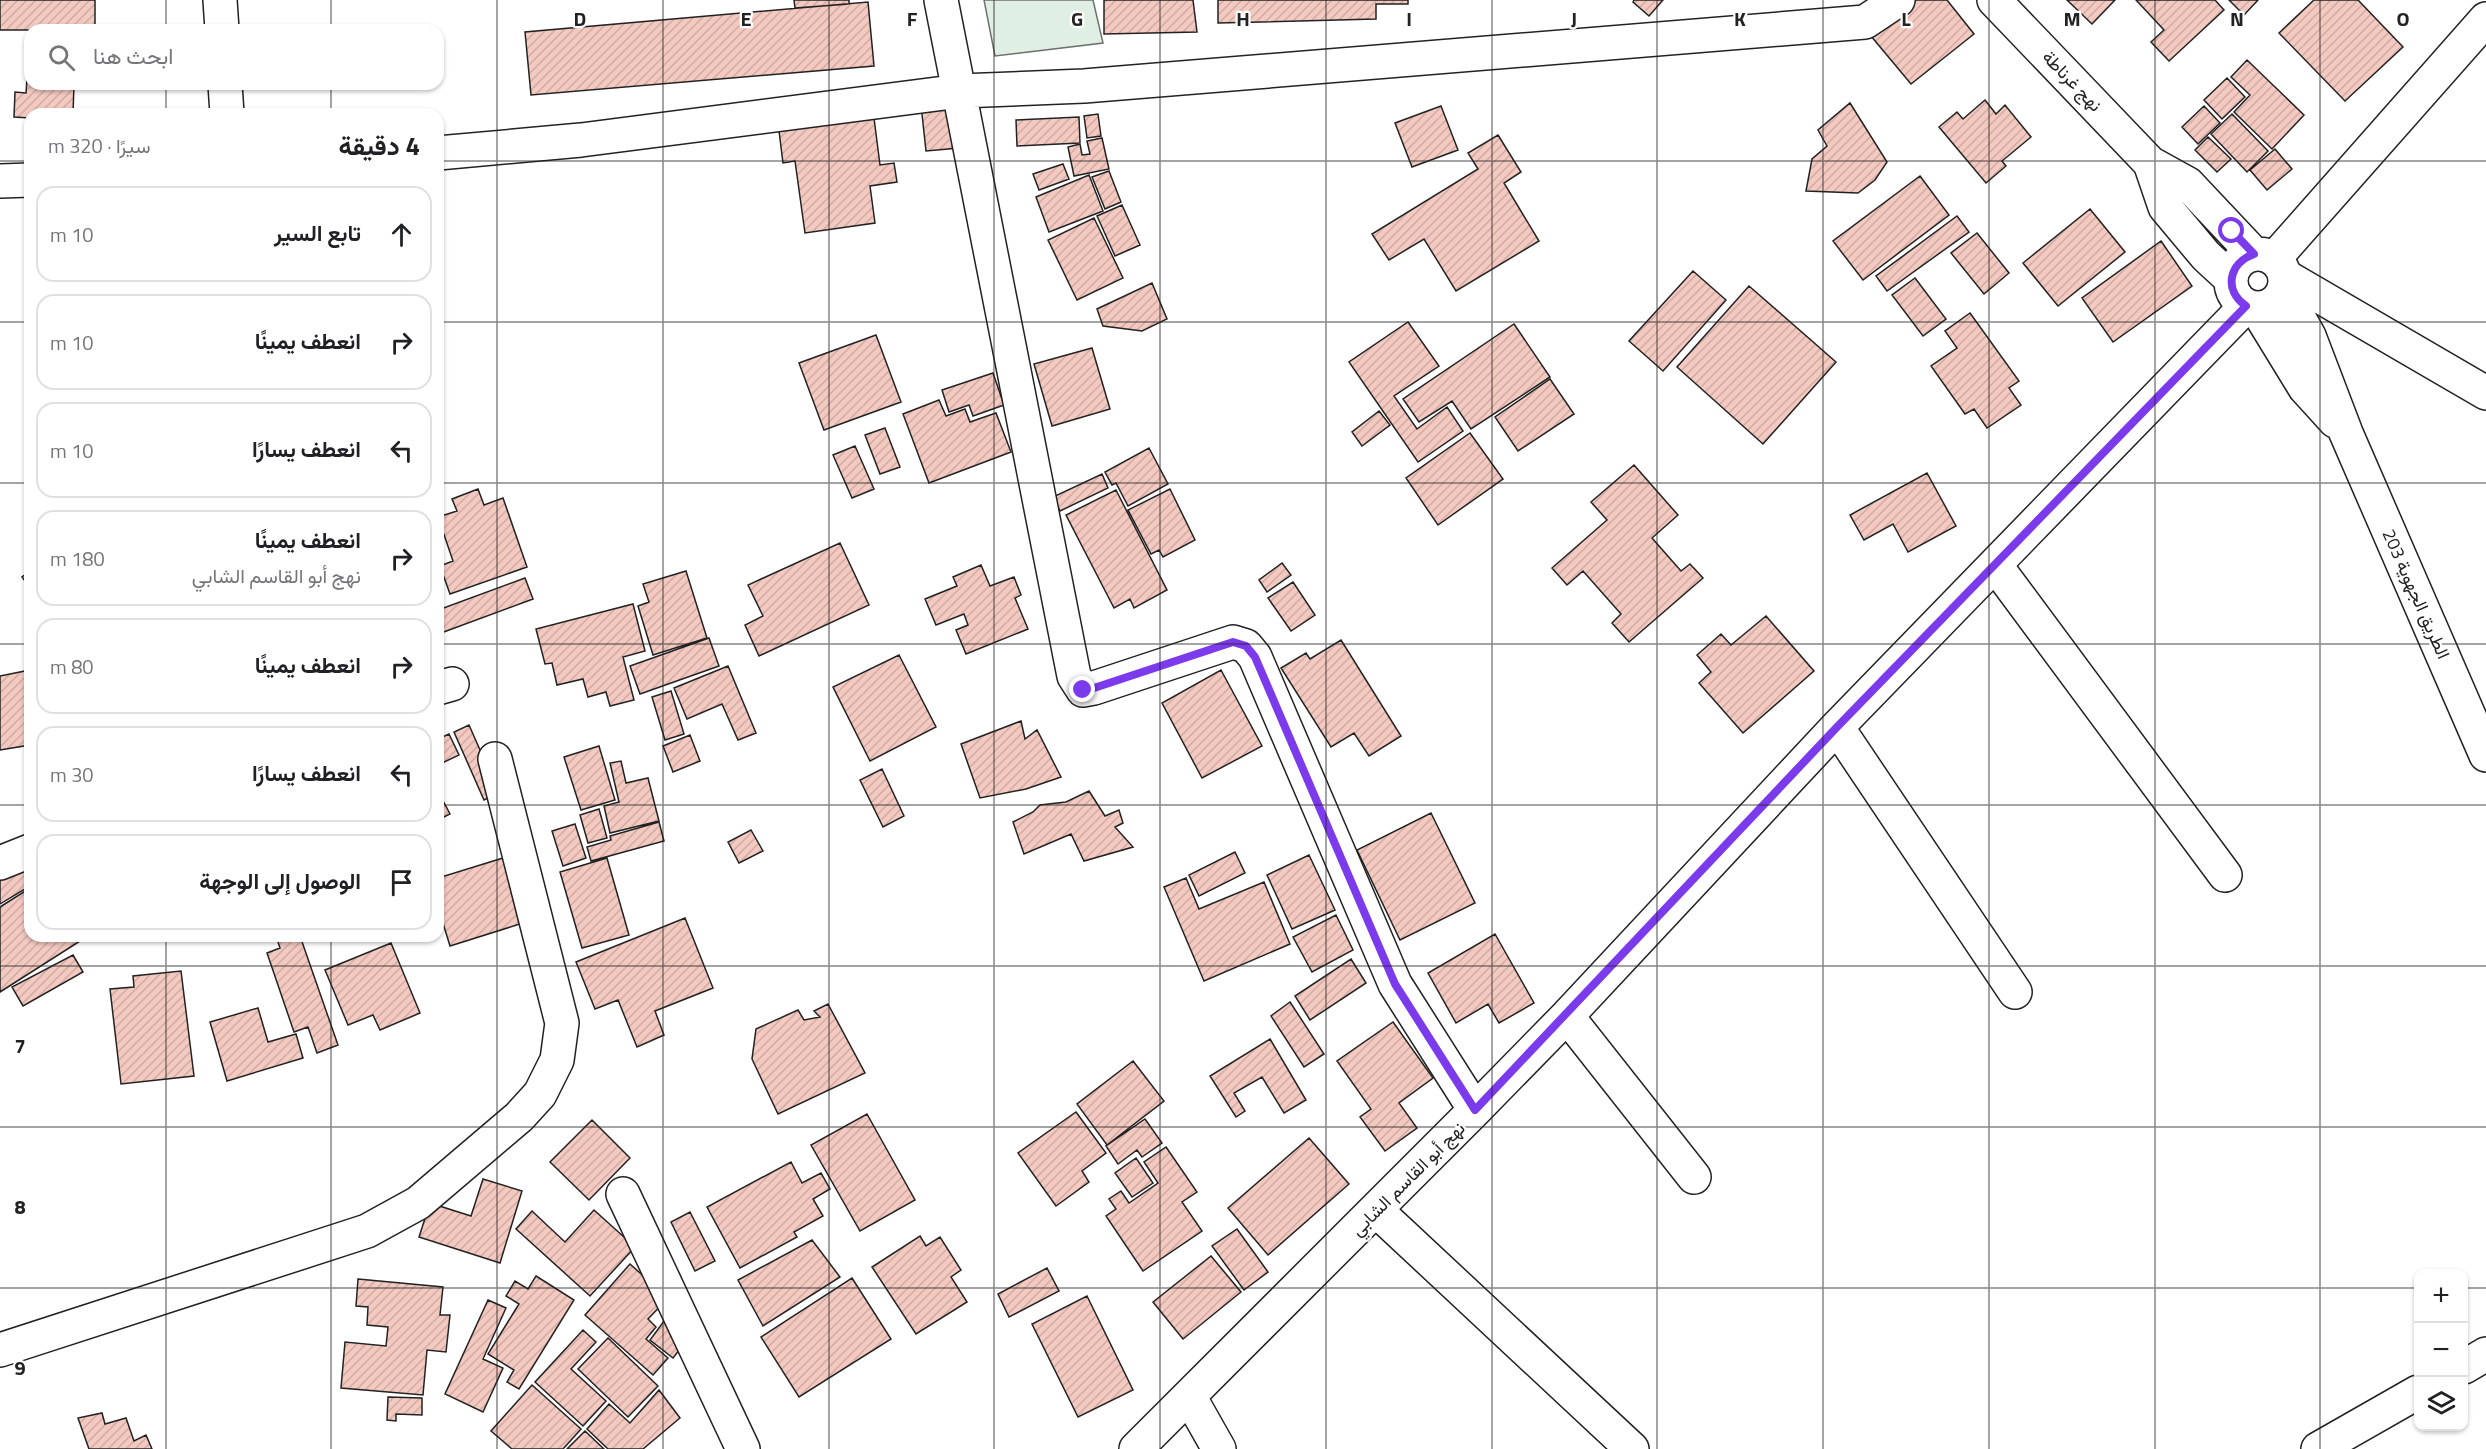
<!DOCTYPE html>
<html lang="ar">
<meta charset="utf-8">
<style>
:root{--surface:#fff;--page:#f6f6f6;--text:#202124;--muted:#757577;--line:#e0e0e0}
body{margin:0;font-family:"Titillium Web",Vazirmatn,sans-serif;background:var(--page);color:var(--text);direction:rtl}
.controls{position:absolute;right:18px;bottom:18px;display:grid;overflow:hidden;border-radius:12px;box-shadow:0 2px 4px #0004}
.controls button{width:54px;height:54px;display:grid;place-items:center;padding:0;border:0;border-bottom:2px solid var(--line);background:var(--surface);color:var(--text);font:30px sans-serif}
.stop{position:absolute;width:18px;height:18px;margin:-14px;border:4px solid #7c3aed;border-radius:50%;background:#fff}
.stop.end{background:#7c3aed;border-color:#fff;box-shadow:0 2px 6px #0008}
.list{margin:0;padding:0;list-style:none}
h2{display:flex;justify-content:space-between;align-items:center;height:78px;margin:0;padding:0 24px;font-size:26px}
h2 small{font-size:20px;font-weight:400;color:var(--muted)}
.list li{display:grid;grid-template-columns:39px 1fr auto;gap:18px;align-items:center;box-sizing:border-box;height:96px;margin:0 12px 12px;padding:0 12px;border:2px solid var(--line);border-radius:18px}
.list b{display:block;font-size:22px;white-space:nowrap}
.list p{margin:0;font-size:20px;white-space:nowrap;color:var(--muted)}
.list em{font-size:20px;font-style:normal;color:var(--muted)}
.icon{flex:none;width:33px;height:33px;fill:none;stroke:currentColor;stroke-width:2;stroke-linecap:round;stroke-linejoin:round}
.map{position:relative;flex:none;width:2486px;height:1449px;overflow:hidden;direction:ltr}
.search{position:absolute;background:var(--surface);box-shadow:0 2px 4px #0004;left:24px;top:24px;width:420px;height:66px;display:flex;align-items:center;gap:15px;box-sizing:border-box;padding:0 21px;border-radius:18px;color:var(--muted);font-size:22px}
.panel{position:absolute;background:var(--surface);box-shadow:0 2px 4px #0004;left:24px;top:108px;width:420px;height:834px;border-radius:18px;direction:rtl}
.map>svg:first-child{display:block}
.green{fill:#e0efe3;stroke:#6f6f6f;stroke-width:1.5}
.building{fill:url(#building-hatch);stroke:#222;stroke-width:1.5}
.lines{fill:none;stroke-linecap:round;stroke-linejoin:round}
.minor-casing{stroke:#222;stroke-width:36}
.major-casing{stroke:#222;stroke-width:36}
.minor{stroke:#fff;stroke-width:33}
.major{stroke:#fff;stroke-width:33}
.route{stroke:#7c3aed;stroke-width:8}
.grid{fill:none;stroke:#222;stroke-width:1.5;stroke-opacity:0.55}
.labels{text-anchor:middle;stroke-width:4.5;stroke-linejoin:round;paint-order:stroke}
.street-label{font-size:18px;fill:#222;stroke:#fff}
.grid-label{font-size:20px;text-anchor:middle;font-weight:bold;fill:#222;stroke:#fff;stroke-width:4.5;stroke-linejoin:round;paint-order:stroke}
</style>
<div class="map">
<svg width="2486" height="1449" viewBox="0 0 2486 1449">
<defs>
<pattern id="building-hatch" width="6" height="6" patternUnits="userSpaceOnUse" patternTransform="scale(1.5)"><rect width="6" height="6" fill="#f3c9c0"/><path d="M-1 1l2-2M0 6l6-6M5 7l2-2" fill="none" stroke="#d0aca5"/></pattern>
</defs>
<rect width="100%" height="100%" fill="#fff"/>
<path class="green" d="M984,0H1093L1103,43L995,56Z"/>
<path class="building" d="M0,0H95V30H0Z
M794,0H849V4L795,8Z
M1104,0H1193L1197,32L1104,34Z
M1218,0H1408V4H1376V19L1218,23Z
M1634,0H1663L1649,16L1633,2Z
M1916,0H1947L1974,34L1911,84L1871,36Z
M2067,0H2115L2092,24Z
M2136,0H2215L2224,10L2169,61L2151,42L2164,30Z
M2229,0H2258L2244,15Z
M2314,0H2358L2403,47L2345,101L2279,33Z
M868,2L874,66L531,95L525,32Z
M29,51L30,84H74L73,114H30V118L14,117L15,92L26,93Z
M2247,60L2304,115L2272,149L2234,112L2250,95L2231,77Z
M2227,78L2245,97L2222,119L2204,100Z
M1985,100L1996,114L2005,105L2031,137L2002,161L2006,166L1986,183L1939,127L1957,112L1963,119Z
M953,101L959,148L926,151L921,105Z
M1850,103L1887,162L1875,180L1858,193L1806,191L1812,159L1827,146L1818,130Z
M1441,106L1458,150L1412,167L1395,123Z
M2204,106L2220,123L2198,144L2182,127Z
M1098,114L1101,136L1087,138L1084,116Z
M2232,114L2268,151L2247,172L2211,134Z
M1079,117L1080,143L1017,146L1016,120Z
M874,118L880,165L894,163L897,182L870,186L875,223L805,233L795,161L783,163L779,131Z
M1498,135L1521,172L1504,183L1539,241L1456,291L1424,239L1389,260L1372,234L1478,169L1468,153Z
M2208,137L2231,159L2217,172L2195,150Z
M1102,138L1109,169L1074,176L1068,147L1080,144L1082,155L1090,154L1087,141Z
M2275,149L2292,169L2267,190L2250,170Z
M1063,164L1069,179L1039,190L1033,174Z
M1109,171L1121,202L1105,209L1092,177Z
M1089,175L1103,211L1049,232L1036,197Z
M1920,176L1949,215L1863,280L1833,241Z
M1122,205L1140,245L1115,256L1097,216Z
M2090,209L2125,252L2058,306L2023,263Z
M1957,216L1969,232L1887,291L1876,276Z
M1094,218L1123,278L1077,300L1048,240Z
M1977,233L2009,273L1984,294L1951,253Z
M2161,241L2192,286L2113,342L2082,298Z
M1693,271L1726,300L1663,371L1629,341Z
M1915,278L1946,319L1923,336L1892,295Z
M1152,283L1167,319L1142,331L1103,326L1097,309Z
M1749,286L1836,362L1763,444L1677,367Z
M1970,313L2019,381L2009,388L2021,405L1987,428L1974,409L1965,414L1931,366L1957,348L1945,331Z
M1408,322L1439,366L1394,396L1417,429L1447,407L1463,431L1418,462L1349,362Z
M1514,324L1550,377L1471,429L1452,401L1419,422L1403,399Z
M876,335L901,402L824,430L799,363Z
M1092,348L1110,409L1052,426L1034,364Z
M993,373L1004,405L973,416L969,405L949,412L942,390Z
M1550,379L1574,414L1518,451L1495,417Z
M939,400L946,416L965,409L970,422L996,413L1011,452L929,483L903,414Z
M1379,411L1390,425L1362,446L1352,432Z
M885,428L900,467L880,474L865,435Z
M1470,433L1503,479L1438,525L1406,478Z
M855,446L874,489L852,498L833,455Z
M1149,448L1168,484L1128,506L1116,483L1112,485L1105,472Z
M1634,465L1678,515L1652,538L1681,571L1690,564L1703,578L1629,642L1612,623L1621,614L1583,571L1567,585L1552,568L1607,520L1591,502Z
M1927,473L1956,526L1908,552L1893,524L1864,540L1850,515Z
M1102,474L1108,488L1060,511L1053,497Z
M478,489L484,505L503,498L527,567L450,594L440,566L453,561L438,517L457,511L452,499Z
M1170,489L1195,540L1163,557L1159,550L1151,554L1128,510Z
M1116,490L1167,590L1134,608L1130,599L1114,608L1066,515Z
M840,543L869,605L759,656L745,625L763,616L748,585Z
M1282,563L1291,575L1267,592L1259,580Z
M981,565L990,586L1014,577L1021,595L1015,598L1028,629L966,654L956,630L968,625L964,614L936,625L925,599L957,586L953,577Z
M30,571V588L22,577Z
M686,571L707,638L653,655L638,606L649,602L643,584Z
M525,578L533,599L441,633L438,626V610Z
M1293,582L1315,615L1291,631L1268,598Z
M633,604L645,651L623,657L634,700L610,706L606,692L588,697L583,679L557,685L552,663L545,664L536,629Z
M1766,616L1814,671L1743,733L1699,683L1711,672L1697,655L1721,634L1731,645Z
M709,638L719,666L640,694L630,666Z
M1341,640L1401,736L1369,756L1354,733L1331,747L1281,668L1306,653L1310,659Z
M899,655L936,727L870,761L833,687Z
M728,666L756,733L738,740L722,704L687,719L674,688Z
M30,670V745L0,750V676Z
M1221,670L1262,746L1202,778L1162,703Z
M671,691L684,734L665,740L652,697Z
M1021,721L1025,739L1037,730L1061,777L1026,789L980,798L961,744Z
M469,725L499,793L484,800L454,732Z
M449,734L459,755L438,765V739Z
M690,735L700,761L673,772L663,746Z
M599,746L615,800L581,810L564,757Z
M621,761L626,783L648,778L659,821L610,833L604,806L619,802L610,763Z
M882,769L904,816L883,827L860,780Z
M1089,791L1105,816L1119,810L1123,823L1115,827L1133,847L1084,861L1071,834L1024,854L1013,822L1033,812L1040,805L1066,802Z
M441,797L450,814L438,820V798Z
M599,809L607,838L588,843L580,815Z
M1431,813L1475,903L1400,940L1357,850Z
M659,822L664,841L591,861L587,847L611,840L610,836Z
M575,824L586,858L563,866L552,831Z
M751,830L763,851L739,863L728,842Z
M1235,852L1245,873L1199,896L1189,875Z
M1309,855L1335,910L1292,929L1267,875Z
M503,858L523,923L450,946L438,907V878Z
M607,858L629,935L582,948L560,872Z
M30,867V886L0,904V878Z
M1186,878L1199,909L1264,882L1290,944L1204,981L1164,887Z
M30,888V936H88L0,992V907Z
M1336,915L1353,950L1312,972L1293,937Z
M685,918L713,988L655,1011L664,1035L637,1047L618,1000L595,1009L576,962Z
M1495,934L1534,1003L1499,1023L1488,1004L1456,1023L1428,973Z
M276,936H300L338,1045L317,1053L308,1027L294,1032L267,953L280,948Z
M391,943L420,1013L380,1030L373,1015L348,1025L325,970Z
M73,955L83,972L23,1006L12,987Z
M1351,959L1366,983L1310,1020L1295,996Z
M181,971L194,1076L121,1084L110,989L134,987L133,976Z
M1290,1002L1324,1054L1304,1067L1271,1016Z
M828,1004L865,1073L778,1114L752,1059L756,1029L798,1010L804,1020L820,1017L814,1011Z
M258,1008L268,1042L296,1034L303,1058L227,1081L210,1022Z
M1393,1022L1433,1078L1399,1103L1417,1128L1385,1151L1360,1117L1371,1109L1337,1061Z
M1270,1039L1306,1100L1284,1113L1262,1077L1234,1093L1245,1111L1236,1117L1210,1076Z
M1133,1061L1164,1101L1107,1145L1077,1104Z
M1076,1112L1106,1153L1082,1171L1089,1182L1056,1206L1018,1153Z
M867,1114L915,1200L860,1231L811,1145Z
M1145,1119L1162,1143L1142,1157L1137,1150L1118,1164L1106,1146Z
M592,1120L630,1158L589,1200L550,1162Z
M1309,1138L1349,1184L1268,1255L1228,1208Z
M1166,1147L1197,1192L1182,1202L1202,1231L1143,1271L1106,1216L1116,1209L1109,1199L1121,1191L1129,1203L1158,1183L1144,1162Z
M1136,1158L1153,1183L1132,1197L1115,1173Z
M791,1162L802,1183L821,1173L830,1189L813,1199L823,1216L794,1232L797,1237L740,1268L707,1207Z
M483,1179L522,1191L500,1263L419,1237L430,1203L471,1216Z
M594,1210L635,1247L590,1296L516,1229L532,1211L565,1242Z
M690,1212L715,1261L695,1271L671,1222Z
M1237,1229L1268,1272L1244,1290L1212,1246Z
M920,1236L926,1246L940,1237L961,1270L951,1277L967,1302L916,1334L872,1267Z
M812,1240L840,1277L763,1326L738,1280Z
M1211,1256L1241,1292L1183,1339L1153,1302Z
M630,1264L668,1298L648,1319L656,1327L646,1339L668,1358L653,1375L585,1315Z
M1047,1268L1059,1291L1009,1317L998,1294Z
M536,1276L574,1300L519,1389L507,1382L514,1370L488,1354L519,1304L506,1296L515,1281L528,1289Z
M852,1278L891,1339L799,1397L761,1337Z
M358,1279L443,1287L440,1315H450L446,1352L427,1350L423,1395L341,1388L345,1342L386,1346L388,1327L367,1325L368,1307L356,1306Z
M1087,1296L1133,1390L1078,1417L1032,1324Z
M488,1300L506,1308L483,1359L503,1368L483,1412L445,1394Z
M664,1321L687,1340L673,1358L650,1340Z
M583,1330L596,1342L571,1369L606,1401L583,1426L535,1382Z
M608,1338L658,1386L628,1417L578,1369Z
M532,1385L581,1429L563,1449H512L491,1431Z
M659,1390L680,1418L643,1449H608L587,1429L609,1404L630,1423Z
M388,1397L422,1398V1415L396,1414V1421L387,1420Z
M102,1413L105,1424L126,1418L134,1441L146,1435L152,1449H89L78,1418Z
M585,1431L604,1449H567Z"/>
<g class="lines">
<g class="minor-casing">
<path id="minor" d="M220,0L222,30
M941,0L1074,676L1083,690L1094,688L1233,642L1246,646L1255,657L1395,984L1475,1110
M225,84L227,114
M438,153L581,140L960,91L1084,86L1865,22L1898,0
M0,181L30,180
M2274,259L2486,19
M2285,276L2486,393
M1996,566L2225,875
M438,688L452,684
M1837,727L2015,992
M0,863L30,851
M1567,1016L1694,1177
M623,1194L743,1449
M1377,1211L1632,1449
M0,1350L367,1231L418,1203L519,1117L540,1094L557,1060L562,1023L495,759
M2464,1367L2486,1354
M1189,1396L1219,1449
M1136,1449L1475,1110L1567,1016L1837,727L2246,306
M2318,1449L2418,1392"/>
</g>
<g class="major-casing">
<path id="major" d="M1994,0L2150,163L2188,184L2254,254
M2150,163L2165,207L2206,256L2231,279
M2231 281a27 27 0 1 1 54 0a27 27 0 1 1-54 0Z
M2284,291L2309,336L2346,433L2486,755
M2256,308L2305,388L2335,421"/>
</g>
<use href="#minor" class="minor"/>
<use href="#major" class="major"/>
</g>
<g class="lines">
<path class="route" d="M1083,690L1094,688L1233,642L1246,646L1255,657L1395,984L1475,1110L1837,727L2246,306C2223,290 2229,263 2254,254L2232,231"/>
</g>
<path class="grid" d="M166,0V30M331,0V30M497,0V1449M663,0V1449M829,0V1449M994,0V1449M1160,0V1449M1326,0V1449M1492,0V1449M1657,0V1449M1823,0V1449M1989,0V1449M2155,0V1449M2320,0V1449M166,84V114M331,84V114M0,161H30M438,161H2486M0,322H30M438,322H2486M0,483H30M438,483H2486M0,644H30M438,644H2486M0,805H30M438,805H2486M166,936V1449M331,936V1449M0,966H2486M0,1127H2486M0,1288H2418M2464,1288H2486"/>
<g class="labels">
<g class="street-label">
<text transform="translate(2072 81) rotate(46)" y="6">نهج غرناطة</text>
<text transform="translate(2416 594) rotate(66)" y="6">الطريق الجهوية 203</text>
<text transform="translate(1408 1179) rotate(-45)" y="6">نهج أبو القاسم الشابي</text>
</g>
</g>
<g class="grid-label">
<text x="580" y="26">D</text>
<text x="746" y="26">E</text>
<text x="912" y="26">F</text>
<text x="1077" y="26">G</text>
<text x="1243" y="26">H</text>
<text x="1409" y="26">I</text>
<text x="1574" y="26">J</text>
<text x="1740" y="26">K</text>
<text x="1906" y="26">L</text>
<text x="2072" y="26">M</text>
<text x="2237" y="26">N</text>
<text x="2403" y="26">O</text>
<text x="20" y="1053">7</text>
<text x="20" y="1214">8</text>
<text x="20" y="1375">9</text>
</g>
</svg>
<div class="controls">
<button>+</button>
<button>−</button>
<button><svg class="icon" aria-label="layers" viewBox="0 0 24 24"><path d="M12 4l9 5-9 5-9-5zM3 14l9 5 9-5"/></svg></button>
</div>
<div class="stop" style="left:2232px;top:231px"></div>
<div class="stop end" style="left:1083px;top:690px"></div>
<div class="search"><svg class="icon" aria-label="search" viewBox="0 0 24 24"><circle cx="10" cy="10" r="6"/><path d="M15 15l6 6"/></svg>ابحث هنا</div>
<section class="panel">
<h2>4 دقيقة<small>سيرًا · 320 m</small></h2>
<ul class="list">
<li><svg class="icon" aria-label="ahead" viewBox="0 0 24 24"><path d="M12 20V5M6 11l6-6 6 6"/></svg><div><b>تابع السير</b></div><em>10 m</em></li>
<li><svg class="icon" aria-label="right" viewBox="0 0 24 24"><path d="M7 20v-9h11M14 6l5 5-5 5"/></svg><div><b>انعطف يمينًا</b></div><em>10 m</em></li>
<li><svg class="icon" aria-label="left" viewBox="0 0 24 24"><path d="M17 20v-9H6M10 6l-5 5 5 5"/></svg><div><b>انعطف يسارًا</b></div><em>10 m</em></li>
<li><svg class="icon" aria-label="right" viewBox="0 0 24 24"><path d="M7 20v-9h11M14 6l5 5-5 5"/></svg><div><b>انعطف يمينًا</b><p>نهج أبو القاسم الشابي</p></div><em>180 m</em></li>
<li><svg class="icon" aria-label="right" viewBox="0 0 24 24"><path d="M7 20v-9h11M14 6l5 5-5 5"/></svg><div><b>انعطف يمينًا</b></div><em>80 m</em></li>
<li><svg class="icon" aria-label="left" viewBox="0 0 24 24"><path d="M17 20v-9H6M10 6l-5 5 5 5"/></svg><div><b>انعطف يسارًا</b></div><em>30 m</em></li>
<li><svg class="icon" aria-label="arrive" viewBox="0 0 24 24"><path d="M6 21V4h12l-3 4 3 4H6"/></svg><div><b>الوصول إلى الوجهة</b></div></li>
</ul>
</section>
</div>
